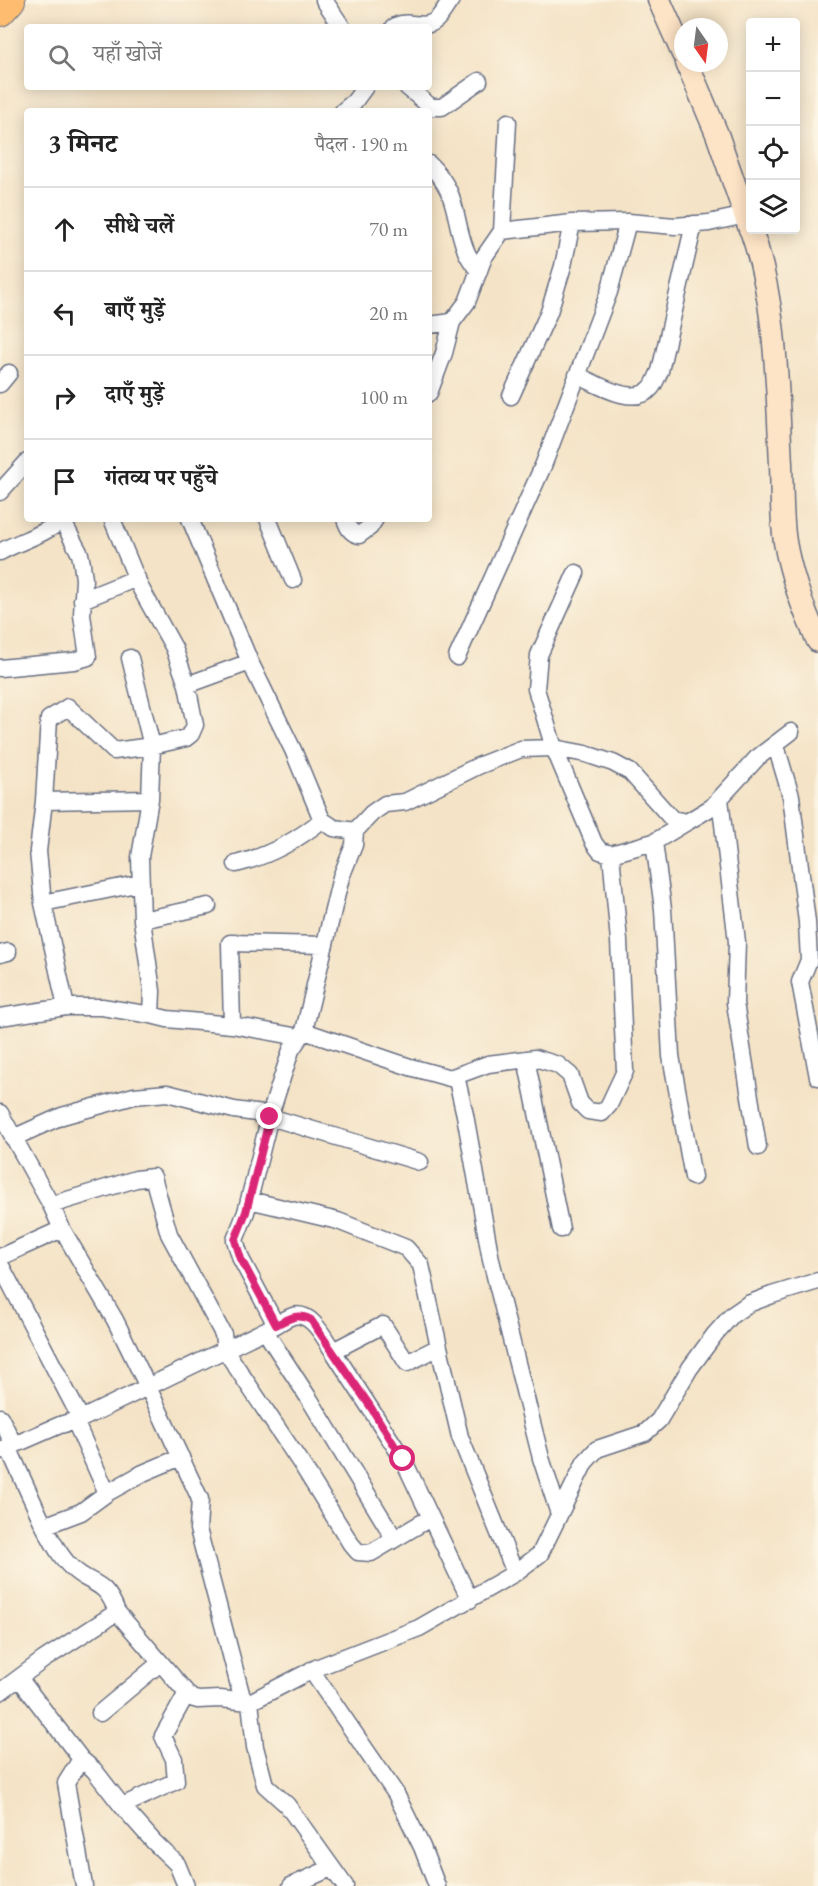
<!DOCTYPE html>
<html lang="hi">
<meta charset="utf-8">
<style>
:root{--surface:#fff;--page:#f2f2f2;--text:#222;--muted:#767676;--line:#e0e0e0}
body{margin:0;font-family:"EB Garamond","Noto Serif Devanagari",serif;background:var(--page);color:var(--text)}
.controls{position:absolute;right:18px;top:18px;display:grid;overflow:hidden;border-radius:6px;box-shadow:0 3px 15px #0003}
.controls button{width:54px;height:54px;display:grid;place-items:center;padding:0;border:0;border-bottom:2px solid var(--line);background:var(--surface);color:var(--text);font:30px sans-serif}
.compass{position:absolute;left:674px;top:18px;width:54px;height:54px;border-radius:50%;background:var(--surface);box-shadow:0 3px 15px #0003;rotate:166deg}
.stop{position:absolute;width:18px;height:18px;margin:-14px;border:4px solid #db2777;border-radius:50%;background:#fff}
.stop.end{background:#db2777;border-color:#fff;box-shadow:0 2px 6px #0008}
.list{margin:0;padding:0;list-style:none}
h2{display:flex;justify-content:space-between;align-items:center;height:78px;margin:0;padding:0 24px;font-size:26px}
h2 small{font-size:20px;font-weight:400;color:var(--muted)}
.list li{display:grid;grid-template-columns:39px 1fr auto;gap:18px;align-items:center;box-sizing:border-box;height:84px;padding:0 24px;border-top:2px solid var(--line)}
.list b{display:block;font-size:22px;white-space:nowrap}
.list em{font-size:20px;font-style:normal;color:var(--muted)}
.icon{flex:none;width:33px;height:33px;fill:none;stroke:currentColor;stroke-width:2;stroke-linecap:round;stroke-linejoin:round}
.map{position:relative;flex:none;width:818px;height:1886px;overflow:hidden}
.search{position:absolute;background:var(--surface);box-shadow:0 3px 15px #0003;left:24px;top:24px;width:408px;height:66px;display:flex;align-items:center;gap:15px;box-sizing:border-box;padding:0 21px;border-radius:6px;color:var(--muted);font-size:22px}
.panel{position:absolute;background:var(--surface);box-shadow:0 3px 15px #0003;left:24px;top:108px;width:408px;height:414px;border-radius:6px}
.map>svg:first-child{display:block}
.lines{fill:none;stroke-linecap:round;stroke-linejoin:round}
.street-casing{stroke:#676e82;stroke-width:19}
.secondary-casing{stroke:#676e82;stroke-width:25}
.highway-casing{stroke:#676e82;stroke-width:32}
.street{stroke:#fff;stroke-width:16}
.secondary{stroke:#fee4c6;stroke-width:22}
.highway{stroke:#fdbc70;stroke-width:30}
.route{stroke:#db2777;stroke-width:8}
</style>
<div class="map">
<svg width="818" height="1886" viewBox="0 0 818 1886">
<rect width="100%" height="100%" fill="#fcf5e5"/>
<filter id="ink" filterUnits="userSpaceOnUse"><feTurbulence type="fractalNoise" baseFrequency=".0167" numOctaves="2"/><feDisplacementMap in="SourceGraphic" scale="12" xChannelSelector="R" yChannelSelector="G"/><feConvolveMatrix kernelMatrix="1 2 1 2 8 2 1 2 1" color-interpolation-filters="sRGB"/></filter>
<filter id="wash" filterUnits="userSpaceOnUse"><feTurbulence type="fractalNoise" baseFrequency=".008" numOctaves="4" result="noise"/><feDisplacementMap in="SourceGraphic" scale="24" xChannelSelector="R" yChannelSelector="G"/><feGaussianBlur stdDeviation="1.35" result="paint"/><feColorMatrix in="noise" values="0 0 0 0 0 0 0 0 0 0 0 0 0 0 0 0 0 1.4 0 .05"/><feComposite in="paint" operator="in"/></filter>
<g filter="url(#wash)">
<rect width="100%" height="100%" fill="#f4e3c6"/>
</g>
<g filter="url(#ink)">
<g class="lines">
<g class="street-casing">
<path id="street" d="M324,0L342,27
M394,27C407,18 424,31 436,20C442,15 446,6 451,0
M407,87L431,107H442L479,81
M343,111L354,102L365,87
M429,164C460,195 452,215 466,251C469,258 474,265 479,271
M502,231L508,122
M429,325L452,322L467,302L484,257L502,231L572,223L628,222L675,226L709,223L746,215
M577,375C595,383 634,408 651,388C655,384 657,376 660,371L694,224
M0,384L9,373
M429,393L444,353L452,322
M511,396L549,312L563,266L572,223
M0,492L27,462
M190,519L250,662L293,750L322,820L334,828L355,831L372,813L385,804L405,802L478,766L521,749L554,748L586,754L613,763L630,772L672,819L687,822L712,807L757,758L791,732
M268,519L293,580
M345,519C348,527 350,533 359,535L370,527L375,519
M0,552C21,540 45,535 63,519
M576,573L539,655L536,689L554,748L594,843L600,851L611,854L654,842L687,822
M82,600L137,578
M457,657L543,466L609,292L628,222
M0,668L74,661L88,657L82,615L84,579L82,564L80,554L62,520
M187,685L250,662
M776,746L791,796L807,922L809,960L800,982L818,1077
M720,799L737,942L735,1003L758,1147
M44,801L49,719L68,707L114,751L152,746L130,658
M654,842L663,909L671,1056L693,1177
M236,864C269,856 295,842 322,820
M43,903L38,851L44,801L150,799
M142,920L208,906
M0,954L8,952
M66,1007H102L151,1015L152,991L142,920L140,857L150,799L152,746L186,738L191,734L195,725L187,685L174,648L140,587L112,519
M151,1015L167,1019L232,1025
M0,1017L66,1007L43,903L141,883
M304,1031L410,1067L450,1078L488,1064L535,1058L558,1065L570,1075L580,1103L588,1111L602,1113L609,1105L625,1071L619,941L611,854
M299,1037L232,1025L230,943L325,945
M526,1059L561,1229
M456,1076L465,1115L491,1260L541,1458L559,1514
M0,1113L51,1205
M270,1117L420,1162
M13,1138L62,1116L134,1096L167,1093L234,1110L270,1115
M249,1200L338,1221L406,1248L421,1265L439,1347
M0,1257L62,1229
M0,1264L81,1419
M276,1325C281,1322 287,1318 293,1316C312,1311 324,1338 333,1351L383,1325L407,1363L439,1347L460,1437L515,1573
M265,1331L310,1400L394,1538
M333,1351L403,1459L470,1600
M0,1417L14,1445
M75,1421L107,1493L143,1473L181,1457
M8,1447L44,1526L81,1512L107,1493
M0,1451L60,1425L81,1419L276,1325L241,1259L235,1240L246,1212L271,1112L291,1050L304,1031L341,877L354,845L355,831
M44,1526C52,1540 59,1556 71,1567C91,1587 104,1577 117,1612
M311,1670L396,1794L422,1847L437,1886
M19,1678L81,1759L66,1783L84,1886
M0,1692L43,1660L117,1612L191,1698L198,1700L220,1699L250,1702L316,1668L419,1628L515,1573L540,1554L585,1462L597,1449L645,1433L659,1420L690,1368L715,1334L732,1315L748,1304L772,1295L818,1281
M243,1701L198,1529L200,1499L148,1387L115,1320L62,1229L51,1205L136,1179L153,1177L169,1234L223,1334L225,1350L304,1468L351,1544L358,1552L371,1553L430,1518
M250,1702L255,1747L265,1785L287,1805L345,1886
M100,1713L160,1663
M81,1759L94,1770L122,1806L176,1781L174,1759L163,1736L187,1693
M122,1806L154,1842L177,1864L186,1886
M291,1886L331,1868"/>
</g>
<g class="secondary-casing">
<path id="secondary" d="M659,0L683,54
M687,63L717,134L750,229
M751,230C777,303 777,387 781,464C782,489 781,517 785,542C791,576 803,609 818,641"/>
</g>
<g class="highway-casing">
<path id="highway" d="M0,11L10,0"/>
</g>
<use href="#street" class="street"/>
<use href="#secondary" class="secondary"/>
<use href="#highway" class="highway"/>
</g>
</g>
<g class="lines" filter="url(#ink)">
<path class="route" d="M270,1117L246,1212L235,1240L241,1259L276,1325C288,1319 298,1312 311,1320L370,1406L403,1459"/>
</g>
</svg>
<div class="controls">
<button>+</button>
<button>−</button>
<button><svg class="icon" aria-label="locate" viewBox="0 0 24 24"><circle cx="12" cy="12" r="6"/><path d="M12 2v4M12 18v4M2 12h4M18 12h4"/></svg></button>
<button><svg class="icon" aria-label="layers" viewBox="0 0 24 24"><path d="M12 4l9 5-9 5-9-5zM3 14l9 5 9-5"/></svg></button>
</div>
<svg class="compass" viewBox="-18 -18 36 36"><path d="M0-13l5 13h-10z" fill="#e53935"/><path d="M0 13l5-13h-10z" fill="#767676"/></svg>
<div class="stop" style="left:403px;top:1459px"></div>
<div class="stop end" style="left:270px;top:1117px"></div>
<div class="search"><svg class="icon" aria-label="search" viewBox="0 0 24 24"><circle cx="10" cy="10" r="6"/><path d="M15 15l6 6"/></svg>यहाँ खोजें</div>
<section class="panel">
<h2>3 मिनट<small>पैदल · 190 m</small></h2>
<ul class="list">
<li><svg class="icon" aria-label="ahead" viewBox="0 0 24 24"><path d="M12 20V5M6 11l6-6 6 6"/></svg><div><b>सीधे चलें</b></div><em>70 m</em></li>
<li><svg class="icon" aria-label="left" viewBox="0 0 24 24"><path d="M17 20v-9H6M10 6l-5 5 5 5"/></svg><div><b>बाएँ मुड़ें</b></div><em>20 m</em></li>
<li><svg class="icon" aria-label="right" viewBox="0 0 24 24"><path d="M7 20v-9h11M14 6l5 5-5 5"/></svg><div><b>दाएँ मुड़ें</b></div><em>100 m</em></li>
<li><svg class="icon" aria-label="arrive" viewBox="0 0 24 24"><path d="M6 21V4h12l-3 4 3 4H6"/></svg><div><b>गंतव्य पर पहुँचे</b></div></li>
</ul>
</section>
</div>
